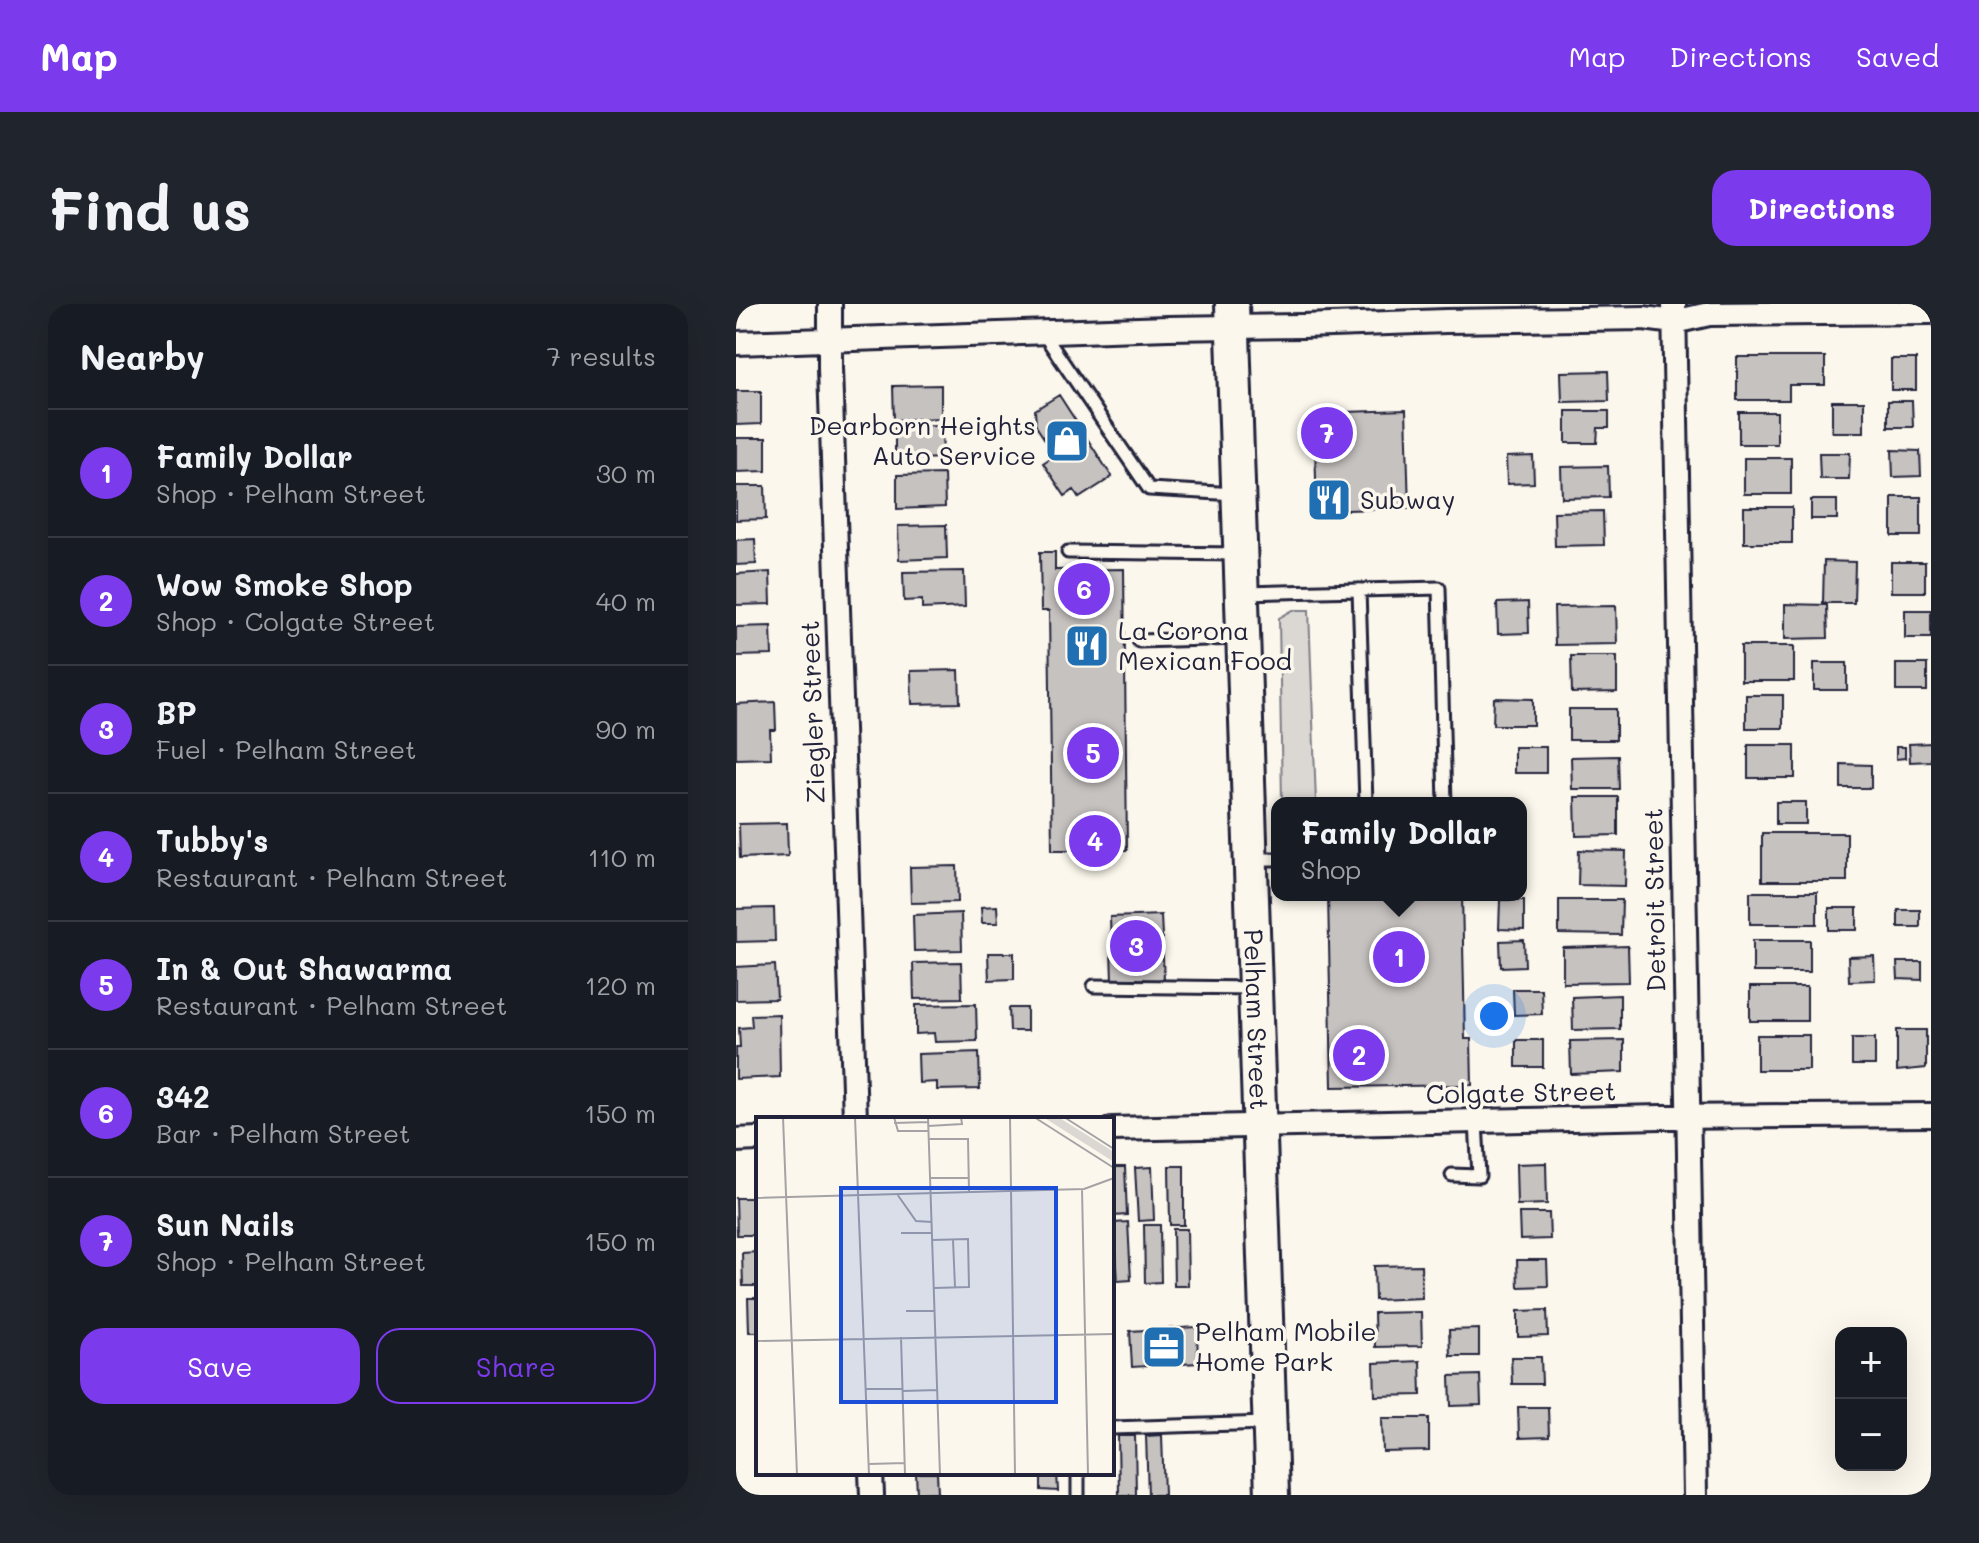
<!DOCTYPE html>
<meta charset="utf-8">
<style>
:root{--surface:#171b24;--page:#20242c;--text:#f1f3f6;--muted:#9ea1a6;--line:#363941;--accent:#7c3aed}
body{margin:0;font-family:Mali,sans-serif;background:var(--page);color:var(--text)}
.controls{position:absolute;right:24px;bottom:24px;display:grid;overflow:hidden;border-radius:16px;box-shadow:0 8px 32px #0002}
.controls button{width:72px;height:72px;display:grid;place-items:center;padding:0;border:0;border-bottom:2px solid var(--line);background:var(--surface);color:var(--text);font:40px sans-serif}
.you{position:absolute;left:758px;top:712px;width:28px;height:28px;margin:-20px;border:6px solid #fff;border-radius:50%;background:#1a73e8;box-shadow:0 0 0 12px #1a73e833}
.badge{display:grid;place-items:center;width:52px;height:52px;border-radius:50%;background:var(--accent);color:#fff;font-size:26px;font-weight:700}
.pin{position:absolute;translate:-50% -50%;border:4px solid #fff;box-shadow:0 2px 8px #0006}
.popup{position:absolute;left:535px;top:493px;width:256px;height:104px;box-sizing:border-box;display:grid;place-content:center;border-radius:16px;background:var(--surface);filter:drop-shadow(0 2px 6px #0005);font-size:26px;white-space:nowrap;color:var(--muted)}
.popup b{font-size:30px;color:var(--text)}
.popup::after{content:'';position:absolute;left:50%;top:100%;margin-left:-16px;border:16px solid transparent;border-top-color:var(--surface)}
.list{margin:0;padding:0;list-style:none}
h2{display:flex;justify-content:space-between;align-items:center;height:104px;margin:0;padding:0 32px;font-size:34px}
h2 small{font-size:26px;font-weight:400;color:var(--muted)}
.list li{display:grid;grid-template-columns:52px 1fr auto;gap:24px;align-items:center;box-sizing:border-box;height:128px;padding:0 32px;border-top:2px solid var(--line)}
.list b{display:block;font-size:30px;white-space:nowrap}
.list p{margin:0;font-size:26px;white-space:nowrap;color:var(--muted)}
.list em{font-size:26px;font-style:normal;color:var(--muted)}
.actions{display:flex;gap:16px;padding:24px 32px}
.actions a{flex:1;padding:18px 0;border:2px solid var(--accent);border-radius:24px;text-align:center;font-size:28px;color:var(--accent)}
.actions .main{background:var(--accent);color:#fff}
.map{position:relative;flex:none;width:1195px;height:1191px;overflow:hidden;border-radius:24px}
header{display:flex;align-items:center;gap:48px;box-sizing:border-box;height:112px;padding:0 40px;background:var(--accent);color:#fff}
header strong{font-size:38px}
nav{display:flex;gap:44px;margin-inline-start:auto;font-size:28px}
.intro{display:flex;align-items:center;justify-content:space-between;box-sizing:border-box;height:192px;padding:0 48px}
h1{margin:0;font-size:56px}
.button{padding:20px 36px;border-radius:24px;background:var(--accent);color:#fff;font-size:28px;font-weight:700}
main{display:flex;gap:48px;padding:0 48px}
aside{flex:1;background:var(--surface);border-radius:24px;box-shadow:0 8px 32px #0002}
.map>svg:first-child{display:block}
.green{fill:#dbd8d3;stroke:#7e7d87;stroke-width:2}
.building{fill:#c6c2c0;stroke:#22223b;stroke-width:2}
.lines{fill:none;stroke-linecap:round;stroke-linejoin:round}
.lane-casing{stroke:#22223b;stroke-width:17}
.street-casing{stroke:#22223b;stroke-width:28}
.secondary-casing{stroke:#22223b;stroke-width:38}
.lane{stroke:#fbf7ec;stroke-width:11}
.street{stroke:#fbf7ec;stroke-width:22}
.secondary{stroke:#fbf7ec;stroke-width:32}
.labels{text-anchor:middle;stroke-width:7;stroke-linejoin:round;paint-order:stroke}
.poi-label{font-size:26px;fill:#22223b;stroke:#fbf7ec;text-anchor:start}
.street-label{font-size:26px;fill:#22223b;stroke:#fbf7ec}
.inset-road{fill:none;stroke:#a4a2a5;stroke-width:2}
.view{fill:#1d4ed8;fill-opacity:0.15;stroke:#1d4ed8;stroke-width:4}
.inset-edge{fill:none;stroke:#22223b;stroke-width:4}
</style>
<header>
<strong>Map</strong>
<nav><a>Map</a><a>Directions</a><a>Saved</a></nav>
</header>
<div class="intro"><h1>Find us</h1><a class="button">Directions</a></div>
<main>
<aside>
<h2>Nearby<small>7 results</small></h2>
<ul class="list">
<li><span class="badge">1</span><div><b>Family Dollar</b><p>Shop · Pelham Street</p></div><em>30 m</em></li>
<li><span class="badge">2</span><div><b>Wow Smoke Shop</b><p>Shop · Colgate Street</p></div><em>40 m</em></li>
<li><span class="badge">3</span><div><b>BP</b><p>Fuel · Pelham Street</p></div><em>90 m</em></li>
<li><span class="badge">4</span><div><b>Tubby's</b><p>Restaurant · Pelham Street</p></div><em>110 m</em></li>
<li><span class="badge">5</span><div><b>In &amp; Out Shawarma</b><p>Restaurant · Pelham Street</p></div><em>120 m</em></li>
<li><span class="badge">6</span><div><b>342</b><p>Bar · Pelham Street</p></div><em>150 m</em></li>
<li><span class="badge">7</span><div><b>Sun Nails</b><p>Shop · Pelham Street</p></div><em>150 m</em></li>
</ul>
<div class="actions"><a class="main">Save</a><a>Share</a></div>
</aside>
<div class="map">
<svg width="1195" height="1191" viewBox="0 0 1195 1191">
<rect width="100%" height="100%" fill="#fbf7ec"/>
<filter id="ink" filterUnits="userSpaceOnUse"><feTurbulence type="fractalNoise" baseFrequency=".0125" numOctaves="2"/><feDisplacementMap in="SourceGraphic" scale="16" xChannelSelector="R" yChannelSelector="G"/><feConvolveMatrix kernelMatrix="1 2 1 2 8 2 1 2 1" color-interpolation-filters="sRGB"/></filter>
<g filter="url(#ink)">
<path class="green" d="M557,306H573L580,499H546L543,314Z"/>
<path class="building" d="M1001,53H1089V81H1053V96H1001Z
M1155,55H1180V86H1155Z
M872,67L873,97L826,98L825,68Z
M205,81V114L158,116L157,82Z
M0,87H25V120L0,121Z
M323,91L376,173L343,194L338,186L329,192L307,159L319,151L300,122L299,106Z
M1096,97H1128V128H1096Z
M1152,97H1176L1177,123H1152Z
M670,106L673,204L581,207L578,109Z
M830,107H873V124H862L861,139H830Z
M1003,108H1041V140H1003Z
M206,121L207,154L159,156V122Z
M0,134H30V167L0,168Z
M1156,146L1184,147L1185,172L1157,173Z
M1083,149H1114L1113,175H1084Z
M797,152L798,179L771,180L770,153Z
M1008,154H1055V190H1008Z
M872,162L873,193L826,194L825,163Z
M208,170L209,203L161,205V171Z
M0,182H29L30,215L0,216Z
M1156,193H1185V232H1156Z
M1075,196H1101V215H1075Z
M1008,203H1056V239H1008Z
M867,207L868,241L819,242L818,208Z
M210,221L211,254L163,256L162,222Z
M19,235L20,260L0,261V236Z
M304,248H319V266L388,265L391,546H316L313,307H305Z
M1088,257L1119,258L1118,299H1087Z
M1155,258H1189V288H1155Z
M228,267L229,303L186,305V296L168,297L167,268Z
M34,268L35,300L0,301V270Z
M792,298L793,329L762,330L761,299Z
M1049,300L1091,301L1092,334L1049,335Z
M880,302L881,340L819,341L818,303Z
M1169,306H1195V334H1169Z
M35,322L36,351L0,352V323Z
M1005,342H1058V377H1005Z
M835,352H881V388L836,389Z
M1078,359H1111V386H1078Z
M1160,360H1191V387H1160Z
M223,366L224,399L176,400L175,367Z
M1010,391H1047V424H1010Z
M758,394L797,395V421H757Z
M39,398L40,426H34L35,454L0,455V400Z
M833,405H880V436H833Z
M1195,439V457L1174,458L1173,440Z
M1012,441H1059V474H1012Z
M778,443H810V469H778Z
M1160,443H1169V454L1160,455Z
M882,452L883,485H836L835,453Z
M1105,460L1135,461V484H1105Z
M839,493H882V531L840,532Z
M1040,498H1070V520H1040Z
M51,519L52,552L4,554L3,520Z
M1026,529H1111V577H1026Z
M843,546L890,547L889,582L842,581Z
M221,562L222,598L175,599L174,563Z
M1014,588H1081V620H1014Z
M592,591H726L729,735H735L736,781L596,783Z
M764,596H788V626L763,625Z
M823,596H886L885,631L823,630Z
M261,602L262,619H246L245,603Z
M38,604L39,637L0,638V605Z
M1093,604H1121V626H1093Z
M1162,606H1184V623H1162Z
M225,609L226,646L178,647L177,611Z
M425,611L428,676L376,677L374,613Z
M788,636L789,662L765,663L764,637Z
M1017,636H1074V668H1017Z
M892,642L893,678L827,679V644Z
M252,649H278V675L253,676Z
M1138,652L1139,676L1113,677L1112,653Z
M225,658L226,694L178,695L177,659Z
M1161,658H1186V676L1162,675Z
M39,661L41,695L0,696V663Z
M1014,683H1071V717H1014Z
M777,685H805L806,710L778,711Z
M884,691V725L837,726L836,693Z
M240,700L241,737L199,738L198,729L180,730V701Z
M273,704H291V727H274Z
M43,710L44,773L0,775V743H4L3,724L16,723L15,711Z
M1161,726H1190V764L1161,767Z
M1021,731H1073V766H1021Z
M1116,734H1139V761H1116Z
M780,736H807V763H780Z
M888,736V768L835,770L834,737Z
M243,748L244,785L201,786V778L183,779L182,750Z
M810,859L811,900L781,901L780,860Z
M433,862H448V921H434Z
M376,863H389L391,911L377,912Z
M416,863L418,916L402,917L399,864Z
M0,894H22V931H1Z
M783,909H813L814,935L784,936Z
M392,918L395,976L382,977L378,919Z
M408,921H424L425,978L409,979Z
M437,925H451L452,982H438Z
M22,948V982H7L6,949Z
M781,956H811L812,982L782,983Z
M685,961L686,994L639,996L638,962Z
M12,994H22V1028H13Z
M811,1006L812,1032L782,1033V1007Z
M685,1008L686,1042L639,1043L638,1009Z
M461,1023L462,1059L396,1063L394,1027Z
M743,1025V1052H714L713,1026Z
M775,1053H805L806,1080H776Z
M684,1057L685,1091L639,1092L638,1059Z
M744,1071L745,1101L715,1102L714,1072Z
M782,1103H812L813,1133L783,1134Z
M646,1114H693V1147L647,1148Z
M426,1131L428,1191H412L410,1132Z
M382,1132H399L400,1191H383Z
M180,1169H201L202,1188L181,1189Z
M305,1169H321L322,1187L305,1186Z"/>
<g class="lines">
<g class="lane-casing">
<path id="lane" d="M307,29L413,185L500,190
M332,248L503,250
M623,286L630,499
M510,289L703,284L709,499
M403,337L506,334
M518,555H541
M358,682L518,684
M716,871L743,872L740,818
M376,1124L531,1119
M342,1169V1191"/>
</g>
<g class="street-casing">
<path id="street" d="M94,0V64L119,815
M938,0L959,1191
M0,39L432,24L567,22L710,17L908,14L938,18L973,10L1195,8
M376,825L925,813L1195,811
M0,836L22,835
M135,1169L136,1191"/>
</g>
<g class="secondary-casing">
<g id="secondary">
<path id="s1" d="M496,0L536,1191"/>
</g>
</g>
<use href="#lane" class="lane"/>
<use href="#street" class="street"/>
<use href="#secondary" class="secondary"/>
</g>
</g>
<defs>
<g id="shop-square" transform="scale(2.3)"><rect x="-9" y="-9" width="18" height="18" rx="4" fill="#1f6fb2" stroke="#fbf7ec"/><path d="M-5-2.5h2.3a2.7 3.5 0 0 1 5.4 0H5L5.5 6h-11ZM-1.5-2.5h3a1.5 2.3 0 0 0-3 0Z" fill="#fff"/></g>
<g id="restaurant-square" transform="scale(2.3)"><rect x="-9" y="-9" width="18" height="18" rx="4" fill="#1f6fb2" stroke="#fbf7ec"/><path d="M-5-6h1v4h1v-4h1v4h1v-4h1v5L-1.5 .5V6h-2V.5L-5-1ZM5-6V6H3V1.5H1.5Q1.5-4 5-6Z" fill="#fff"/></g>
<g id="office-square" transform="scale(2.3)"><rect x="-9" y="-9" width="18" height="18" rx="4" fill="#1f6fb2" stroke="#fbf7ec"/><path d="M-6-3h4V-5.5h4V-3h4V5H-6ZM-1-4.5V-3h2v-1.5ZM-6 0V1H6V0Z" fill="#fff"/></g>
</defs>
<g fill-rule="evenodd">
<use href="#shop-square" x="331" y="137"/>
<use href="#restaurant-square" x="593" y="196"/>
<use href="#restaurant-square" x="351" y="342"/>
<use href="#office-square" x="428" y="1043"/>
</g>
<g class="labels">
<g class="poi-label">
<text x="300" y="131" text-anchor="end">Dearborn Heights<tspan x="300" dy="30">Auto Service</tspan></text>
<text x="624" y="205">Subway</text>
<text x="382" y="336">La Corona<tspan x="382" dy="30">Mexican Food</tspan></text>
<text x="459" y="1037">Pelham Mobile<tspan x="459" dy="30">Home Park</tspan></text>
</g>
<g class="street-label">
<text transform="translate(77 408) rotate(-92)" y="9">Ziegler Street</text>
<text transform="translate(919 596) rotate(-91)" y="9">Detroit Street</text>
<text dy="9" stroke="none"><textPath href="#s1" startOffset="716">Pelham Street</textPath></text>
<text transform="translate(785 789) rotate(-1)" y="9">Colgate Street</text>
</g>
</g>
<g transform="translate(20 813)">
<rect width="358" height="358" fill="#fbf7ec"/>
<path d="M287,0H302L358,35V45Z" fill="#dbd8d3"/>
<path class="inset-road" d="M27,0L41,358M99,0L113,358M138,0L142,14H172M172,0L184,358M254,0L259,358M278,0L358,51M308,0L358,32M138,6L172,5M172,9L206,7L205,0M173,22H212L213,74M174,61H213M326,72L332,358M141,77L160,104L176,105M0,81L328,72L358,61M145,116H176M176,123L212,122L213,170L178,171M197,123L199,170M150,194H179M145,220L149,358M0,224L358,217M109,272H146M147,274L181,273M113,347L149,346"/>
<path class="view" d="M85,71H300V285H85Z"/>
<rect width="358" height="358" class="inset-edge"/>
</g>
</svg>
<div class="controls">
<button>+</button>
<button>−</button>
</div>
<div class="you"></div>
<div class="pin badge" style="left:663px;top:653px">1</div>
<div class="popup"><b>Family Dollar</b>Shop</div>
<div class="pin badge" style="left:623px;top:751px">2</div>
<div class="pin badge" style="left:400px;top:642px">3</div>
<div class="pin badge" style="left:359px;top:537px">4</div>
<div class="pin badge" style="left:357px;top:449px">5</div>
<div class="pin badge" style="left:348px;top:285px">6</div>
<div class="pin badge" style="left:591px;top:129px">7</div>
</div>
</main>
